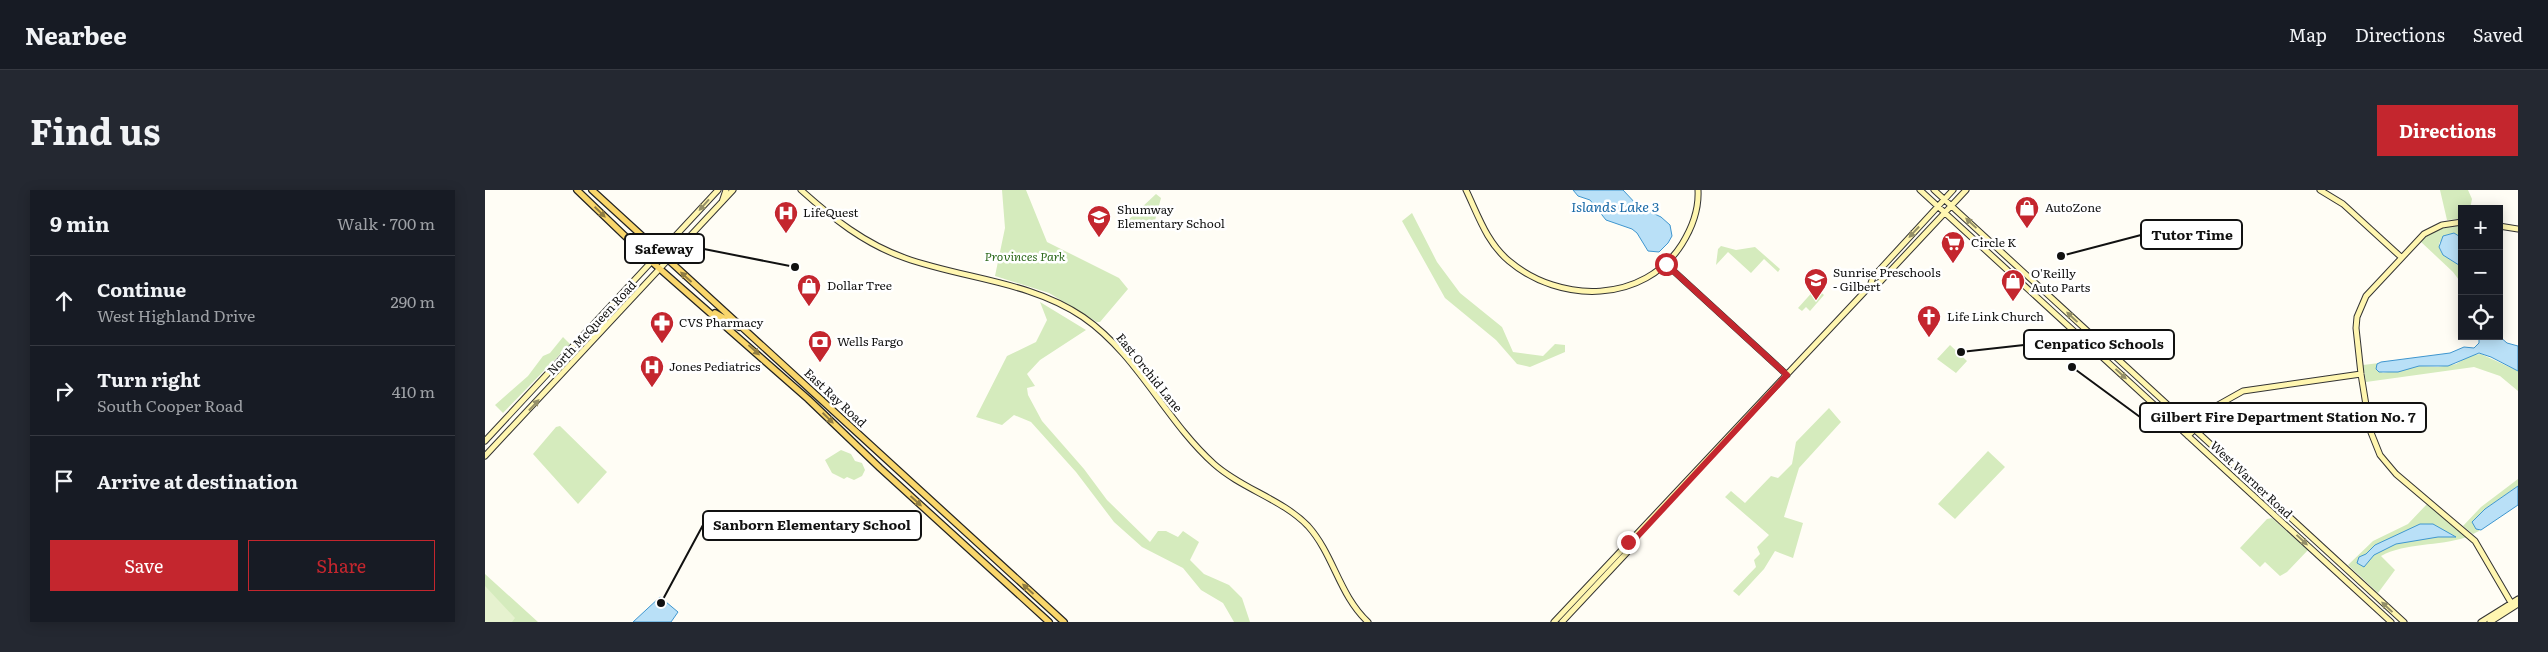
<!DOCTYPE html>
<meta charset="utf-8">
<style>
:root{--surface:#171b24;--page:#242831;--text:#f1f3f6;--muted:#9ea1a6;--line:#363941;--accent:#c4262e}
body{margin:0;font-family:Literata,serif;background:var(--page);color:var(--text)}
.controls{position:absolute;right:15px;top:15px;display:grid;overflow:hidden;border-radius:0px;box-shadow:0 2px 12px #0003}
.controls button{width:45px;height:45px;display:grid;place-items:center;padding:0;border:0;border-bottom:1px solid var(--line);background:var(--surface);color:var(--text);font:25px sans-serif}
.stop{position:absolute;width:15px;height:15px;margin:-11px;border:4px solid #c4262e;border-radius:50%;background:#fff}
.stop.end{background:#c4262e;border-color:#fff;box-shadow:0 1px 5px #0008}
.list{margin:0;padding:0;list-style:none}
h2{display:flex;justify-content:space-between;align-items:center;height:65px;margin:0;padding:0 20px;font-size:21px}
h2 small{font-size:16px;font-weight:400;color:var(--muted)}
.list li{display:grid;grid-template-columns:32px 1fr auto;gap:15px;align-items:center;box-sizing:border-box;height:90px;padding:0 20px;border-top:1px solid var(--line)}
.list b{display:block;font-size:19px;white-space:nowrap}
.list p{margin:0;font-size:16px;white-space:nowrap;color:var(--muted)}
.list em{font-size:16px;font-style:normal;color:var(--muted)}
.actions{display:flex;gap:10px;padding:15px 20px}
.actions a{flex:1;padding:11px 0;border:1px solid var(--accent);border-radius:0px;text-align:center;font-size:18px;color:var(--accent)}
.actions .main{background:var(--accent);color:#fff}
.icon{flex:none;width:28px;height:28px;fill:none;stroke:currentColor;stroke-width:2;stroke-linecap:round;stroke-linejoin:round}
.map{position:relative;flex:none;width:2033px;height:432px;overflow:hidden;border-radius:0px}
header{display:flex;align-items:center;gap:30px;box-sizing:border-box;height:70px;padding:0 25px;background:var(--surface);border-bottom:1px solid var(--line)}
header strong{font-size:24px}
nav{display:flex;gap:28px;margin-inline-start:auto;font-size:18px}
.intro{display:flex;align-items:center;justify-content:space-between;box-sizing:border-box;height:120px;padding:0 30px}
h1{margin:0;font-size:35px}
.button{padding:12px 22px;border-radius:0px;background:var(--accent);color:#fff;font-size:18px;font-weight:700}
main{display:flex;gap:30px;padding:0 30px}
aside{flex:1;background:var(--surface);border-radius:0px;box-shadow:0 2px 12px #0003}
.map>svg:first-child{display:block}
.green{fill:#d5ebbd}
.pitch{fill:#e6f2cf}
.water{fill:#b9e0f7;stroke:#3f96cf}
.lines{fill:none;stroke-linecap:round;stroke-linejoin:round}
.stream{stroke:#3f96cf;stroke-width:1}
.secondary-casing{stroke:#333;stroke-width:7}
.primary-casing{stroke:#222;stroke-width:8}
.secondary{stroke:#fff6b0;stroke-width:5}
.primary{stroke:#f9d66b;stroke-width:5.5}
.oneway{fill:#948f68}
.oneway2{fill:#917d42}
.route{stroke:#c4262e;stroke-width:6}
.labels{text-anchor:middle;stroke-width:5;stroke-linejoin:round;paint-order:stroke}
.poi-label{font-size:12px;fill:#111;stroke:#fff;text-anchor:start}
.park-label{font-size:12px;font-style:italic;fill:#2f6b1f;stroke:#fff}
.street-label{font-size:12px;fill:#111;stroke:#fff}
.water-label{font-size:14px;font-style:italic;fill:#1768a6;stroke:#fff}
.leader{fill:none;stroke:#111;stroke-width:2}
.callout-dot{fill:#111;stroke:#fff;stroke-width:2}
.callout{fill:#fff;stroke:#111;stroke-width:2}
.callout-label{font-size:14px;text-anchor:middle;font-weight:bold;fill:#111}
</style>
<header>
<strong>Nearbee</strong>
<nav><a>Map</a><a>Directions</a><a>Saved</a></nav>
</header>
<div class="intro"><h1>Find us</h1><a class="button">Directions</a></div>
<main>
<aside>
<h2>9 min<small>Walk · 700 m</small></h2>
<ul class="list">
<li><svg class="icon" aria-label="ahead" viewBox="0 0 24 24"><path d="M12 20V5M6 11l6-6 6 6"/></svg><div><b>Continue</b><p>West Highland Drive</p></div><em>290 m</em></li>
<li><svg class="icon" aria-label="right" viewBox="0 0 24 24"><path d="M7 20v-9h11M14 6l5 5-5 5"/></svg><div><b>Turn right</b><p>South Cooper Road</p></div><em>410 m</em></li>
<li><svg class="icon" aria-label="arrive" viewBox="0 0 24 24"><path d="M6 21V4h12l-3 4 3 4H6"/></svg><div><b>Arrive at destination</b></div></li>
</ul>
<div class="actions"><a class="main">Save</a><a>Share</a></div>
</aside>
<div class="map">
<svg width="2033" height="432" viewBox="0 0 2033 432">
<rect width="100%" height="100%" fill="#fffdf5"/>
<path class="green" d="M517,0H541L562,52L634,88L643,99L615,132H612L564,103L510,86L520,38Z
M1955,0H1983L1987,9L1985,19H1977V29L1962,30Z
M671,4L676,8L668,38L665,37V39L640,33Z
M927,23L952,72L975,103L1017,137L1028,162L1058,166L1070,154L1080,155V162L1045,177L1032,174L1011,150L960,108L917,31Z
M1964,35H1977V48L1963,44L1954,53C1954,67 1968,69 1977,77V94L1968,82L1935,51L1954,38Z
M1236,56L1251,60L1270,57L1295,79L1293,82L1279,69L1266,83L1243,62L1231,75L1233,59Z
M1331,98L1339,105L1325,121L1321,117L1317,121L1313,118Z
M555,112L601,140L555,170L542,184L550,196L542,198L543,205L557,231L599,279L622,310L665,352L673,341H681L693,347L698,341L714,352L705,370L719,384L744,395L757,408L765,432H749L738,413L716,400L698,378L657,357L629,332L591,282L546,232L529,225L517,235L491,227L522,166L551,152L562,130Z
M78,147L85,154L18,223L10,215L43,186L58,166L65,163Z
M1465,155L1482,171L1471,183L1452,169Z
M1996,164L2033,181V201L2015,186L1989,177L1881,192L1878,175L1894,173L1891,179L1898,183L1934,176L1953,177L1971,174L1986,165Z
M1344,218L1356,232L1314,278L1299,327L1318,333L1308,368L1290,361L1279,379L1254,406L1248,401L1271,377L1269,370L1275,364L1272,357L1284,345L1240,307L1246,301L1260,313L1286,286L1293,288L1307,274L1311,252Z
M75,236L122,282L93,314L48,264L71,237Z
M356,260L366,264L370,271L377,273L380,280L377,286L369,290L362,287L359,289L347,283L340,270Z
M1503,261L1520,277L1470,329L1453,314Z
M2033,289V296L2000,319L1994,341L1996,340L1988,344L1978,336L1996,317Z
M1942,314L1982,347C1952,357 1922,352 1896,366L1910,380L1893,403L1863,375L1888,351L1923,334Z
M1787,328L1823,360L1802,382L1795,386L1780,372L1775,377L1755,358L1782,329Z
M0,384L53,432H0Z"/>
<path class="pitch" d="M0,396L30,428L27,432H0Z"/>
<path class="water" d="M1088,0H1138L1153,16L1176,27L1185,35L1187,46L1183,53L1174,62L1163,61L1152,43L1147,39L1121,30L1105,10L1093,6Z
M1969,43L1977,48V77L1958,65L1954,57L1958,46Z
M1994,146H2014L2022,153L2033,156V181L2006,167L1994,163L1963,176H1934L1913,182H1894L1891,179L1892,174L1896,172L1965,163L1979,157L1989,158L1994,153Z
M2033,296V315L1996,340L1991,339L1987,332L2000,319Z
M1935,334H1948L1971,347H1953L1911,354L1889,365L1879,377L1872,373L1874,367L1881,364L1890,355Z
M175,407L193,422L186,432H148Z"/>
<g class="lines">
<path class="stream" d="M339,208L348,198"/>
<g class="secondary-casing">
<path id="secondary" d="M316,0C347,28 380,54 420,68C479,89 545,91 598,127C653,165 680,230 729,274C757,299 797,309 823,336C849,365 854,405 883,432
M981,0C993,25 1002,53 1024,71C1075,114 1159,114 1197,54C1207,38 1214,19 1213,0
M1435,0L1906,432
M1449,0L1919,432
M1835,0L1858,14L1916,67
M237,12L241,0
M1977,32L1957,35L1939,44L1881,106L1872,127L1871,138L1876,184L1885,240L1895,265L1911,284L1990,351L2028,416
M2014,36L2033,39
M1181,74L1302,185
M1385,96L1394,93L1481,0
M108,147L122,127L121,122
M1703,246L1733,215L1758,201L1876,184
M0,251L233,0
M0,266L248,0
M1069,432L1385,96L1388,87L1468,0
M1077,432L1148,356L1151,348
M1996,432L2033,409
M2005,432L2033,414"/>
</g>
<g class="primary-casing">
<path id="primary" d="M92,0L167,72L323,209L395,278L564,432
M107,0L579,432
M230,123L254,137"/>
</g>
<use href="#secondary" class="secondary"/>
<use href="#primary" class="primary"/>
</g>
<defs><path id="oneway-solid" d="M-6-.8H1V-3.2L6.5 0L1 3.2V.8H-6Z" transform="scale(1.25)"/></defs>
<g class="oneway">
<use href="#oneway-solid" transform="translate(219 15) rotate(132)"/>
<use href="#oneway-solid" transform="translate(1486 33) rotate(-137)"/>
<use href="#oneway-solid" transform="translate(1429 42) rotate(133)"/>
<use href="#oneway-solid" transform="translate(1587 127) rotate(-137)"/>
<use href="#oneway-solid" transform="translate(1636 184) rotate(43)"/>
<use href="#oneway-solid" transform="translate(49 215) rotate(-47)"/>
<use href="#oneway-solid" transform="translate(1817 350) rotate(43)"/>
<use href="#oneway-solid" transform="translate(1902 417) rotate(-137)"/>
</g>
<g class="oneway2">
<use href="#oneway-solid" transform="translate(115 22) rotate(44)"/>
<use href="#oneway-solid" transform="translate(201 87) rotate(-138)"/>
<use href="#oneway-solid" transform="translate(269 160) rotate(42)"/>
<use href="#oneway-solid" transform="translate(343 228) rotate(44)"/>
<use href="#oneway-solid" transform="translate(431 311) rotate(42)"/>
<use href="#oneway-solid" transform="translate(543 399) rotate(-138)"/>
</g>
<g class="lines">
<path class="route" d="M1143,352L1151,348L1302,185L1181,74"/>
</g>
<defs>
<g id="shop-pin" transform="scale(1.25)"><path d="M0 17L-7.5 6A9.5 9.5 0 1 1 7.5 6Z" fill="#c4262e" stroke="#fff"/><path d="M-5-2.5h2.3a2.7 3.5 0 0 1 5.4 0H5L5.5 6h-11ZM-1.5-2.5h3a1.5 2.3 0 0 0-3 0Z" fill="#fff"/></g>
<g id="hospital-pin" transform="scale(1.25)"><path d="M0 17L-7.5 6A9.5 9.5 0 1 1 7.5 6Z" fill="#c4262e" stroke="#fff"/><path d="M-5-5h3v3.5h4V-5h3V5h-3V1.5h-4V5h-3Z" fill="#fff"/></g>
<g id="school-pin" transform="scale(1.25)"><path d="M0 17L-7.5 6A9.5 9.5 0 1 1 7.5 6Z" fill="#c4262e" stroke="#fff"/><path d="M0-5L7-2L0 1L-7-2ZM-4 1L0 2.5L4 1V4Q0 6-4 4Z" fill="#fff"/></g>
<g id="supermarket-pin" transform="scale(1.25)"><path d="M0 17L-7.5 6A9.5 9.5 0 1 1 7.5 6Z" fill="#c4262e" stroke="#fff"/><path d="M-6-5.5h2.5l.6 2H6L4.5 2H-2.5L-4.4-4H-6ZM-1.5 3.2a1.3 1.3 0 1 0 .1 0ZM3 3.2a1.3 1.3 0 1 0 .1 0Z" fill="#fff"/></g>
<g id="church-pin" transform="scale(1.25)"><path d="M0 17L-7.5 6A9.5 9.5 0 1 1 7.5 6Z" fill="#c4262e" stroke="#fff"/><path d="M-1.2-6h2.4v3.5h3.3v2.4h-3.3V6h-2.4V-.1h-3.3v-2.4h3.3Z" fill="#fff"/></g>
<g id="pharmacy-pin" transform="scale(1.25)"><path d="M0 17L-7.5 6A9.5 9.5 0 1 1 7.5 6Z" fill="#c4262e" stroke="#fff"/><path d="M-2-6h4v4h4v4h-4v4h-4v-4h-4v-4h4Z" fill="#fff"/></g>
<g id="bank-pin" transform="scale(1.25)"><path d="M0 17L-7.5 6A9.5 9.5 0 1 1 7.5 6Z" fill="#c4262e" stroke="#fff"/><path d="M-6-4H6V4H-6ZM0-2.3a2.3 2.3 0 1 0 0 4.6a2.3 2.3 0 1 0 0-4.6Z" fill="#fff"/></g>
</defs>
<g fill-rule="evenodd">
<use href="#shop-pin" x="1542" y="18"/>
<use href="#hospital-pin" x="301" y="23"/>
<use href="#school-pin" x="614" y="27"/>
<use href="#supermarket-pin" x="1468" y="53"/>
<use href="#school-pin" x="1331" y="90"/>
<use href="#shop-pin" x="1528" y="91"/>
<use href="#shop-pin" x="324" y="96"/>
<use href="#church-pin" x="1444" y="127"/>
<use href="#pharmacy-pin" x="177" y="133"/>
<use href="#bank-pin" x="335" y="152"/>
<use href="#hospital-pin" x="167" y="177"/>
</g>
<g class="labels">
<g class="poi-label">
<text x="1560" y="22">AutoZone</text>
<text x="632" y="24">Shumway<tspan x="632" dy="14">Elementary School</tspan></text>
<text x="318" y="27">LifeQuest</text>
<text x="1486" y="57">Circle K</text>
<text x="1348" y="87">Sunrise Preschools<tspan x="1348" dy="14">- Gilbert</tspan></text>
<text x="1546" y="88">O'Reilly<tspan x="1546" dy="14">Auto Parts</tspan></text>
<text x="342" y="100">Dollar Tree</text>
<text x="1462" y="131">Life Link Church</text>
<text x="194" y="137">CVS Pharmacy</text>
<text x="352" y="156">Wells Fargo</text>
<text x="184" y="181">Jones Pediatrics</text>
</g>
<g class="park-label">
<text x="540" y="71">Provinces Park</text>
</g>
<g class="street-label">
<text transform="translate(107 138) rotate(-47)" y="4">North McQueen Road</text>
<text transform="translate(664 183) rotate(51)" y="4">East Orchid Lane</text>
<text transform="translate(350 208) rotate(43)" y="4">East Ray Road</text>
<text transform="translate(1766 290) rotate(43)" y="4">West Warner Road</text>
</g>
<g class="water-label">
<text x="1130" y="22">Islands Lake 3</text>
</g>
</g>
<path class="leader" d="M1576 66L1656 45M310 77L219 59M1476 162L1539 155M1587 177L1655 227M176 413L218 335"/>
<g class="callout-dot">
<circle cx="1576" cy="66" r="5"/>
<circle cx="310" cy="77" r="5"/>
<circle cx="1476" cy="162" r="5"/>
<circle cx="1587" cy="177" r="5"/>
<circle cx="176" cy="413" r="5"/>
</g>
<g class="callout">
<rect x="1656" y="30" width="101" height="29" rx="5"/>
<rect x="140" y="44" width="79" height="29" rx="5"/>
<rect x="1539" y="140" width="150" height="29" rx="5"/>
<rect x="1655" y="213" width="286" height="29" rx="5"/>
<rect x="218" y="321" width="218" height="29" rx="5"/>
</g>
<g class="callout-label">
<text x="1707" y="50">Tutor Time</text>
<text x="179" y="64">Safeway</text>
<text x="1614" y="159">Cenpatico Schools</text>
<text x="1798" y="232">Gilbert Fire Department Station No. 7</text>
<text x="327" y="340">Sanborn Elementary School</text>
</g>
</svg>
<div class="controls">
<button>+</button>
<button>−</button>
<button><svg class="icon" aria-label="locate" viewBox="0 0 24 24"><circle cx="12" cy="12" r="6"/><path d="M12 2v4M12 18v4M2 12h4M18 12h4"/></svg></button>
</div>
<div class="stop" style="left:1181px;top:74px"></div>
<div class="stop end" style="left:1143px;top:352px"></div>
</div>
</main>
